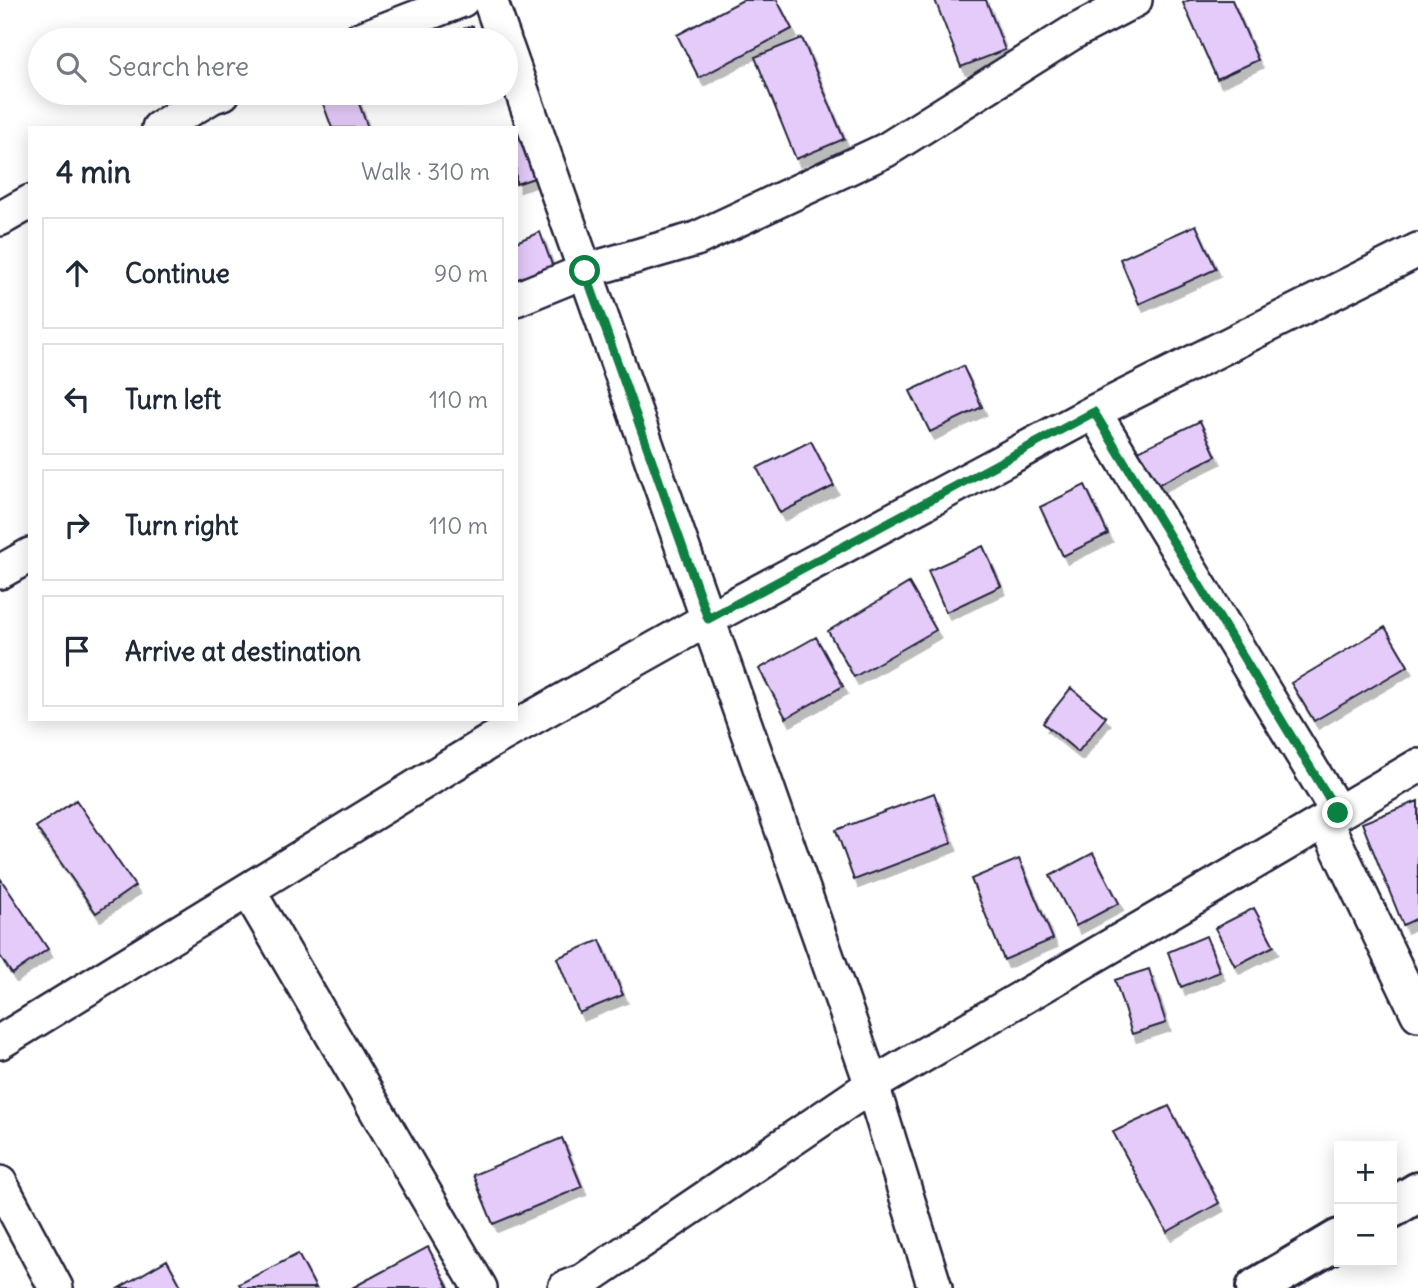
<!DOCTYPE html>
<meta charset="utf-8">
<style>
:root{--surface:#fff;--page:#f6f6f7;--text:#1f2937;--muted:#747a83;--line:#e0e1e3}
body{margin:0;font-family:Delius,sans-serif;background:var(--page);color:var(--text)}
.controls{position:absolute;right:21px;bottom:21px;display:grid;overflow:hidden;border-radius:0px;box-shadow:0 4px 18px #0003}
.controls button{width:63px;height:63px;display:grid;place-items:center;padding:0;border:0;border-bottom:2px solid var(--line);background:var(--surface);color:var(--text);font:35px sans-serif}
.stop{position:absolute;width:21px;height:21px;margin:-16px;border:5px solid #0b8043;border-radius:50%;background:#fff}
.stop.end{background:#0b8043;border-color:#fff;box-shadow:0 2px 7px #0008}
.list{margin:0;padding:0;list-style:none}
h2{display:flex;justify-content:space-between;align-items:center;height:91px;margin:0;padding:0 28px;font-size:30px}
h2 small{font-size:23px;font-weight:400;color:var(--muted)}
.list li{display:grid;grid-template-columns:46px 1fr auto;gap:21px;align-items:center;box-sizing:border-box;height:112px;margin:0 14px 14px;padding:0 14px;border:2px solid var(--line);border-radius:0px}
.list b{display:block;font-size:26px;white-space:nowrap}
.list em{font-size:23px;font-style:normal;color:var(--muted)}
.icon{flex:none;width:38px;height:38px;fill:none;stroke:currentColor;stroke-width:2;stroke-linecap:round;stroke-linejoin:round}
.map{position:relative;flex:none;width:1418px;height:1288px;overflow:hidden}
.search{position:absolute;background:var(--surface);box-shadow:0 4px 18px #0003;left:28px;top:28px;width:490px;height:77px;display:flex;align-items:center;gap:18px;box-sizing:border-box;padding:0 24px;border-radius:38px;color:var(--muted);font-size:26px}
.panel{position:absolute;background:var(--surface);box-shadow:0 4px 18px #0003;left:28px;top:126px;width:490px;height:595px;border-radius:0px}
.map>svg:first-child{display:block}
.building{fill:#e5cbfa;stroke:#22223b;stroke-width:2;filter:url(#shadow)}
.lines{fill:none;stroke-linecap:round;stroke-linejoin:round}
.minor-casing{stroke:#22223b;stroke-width:38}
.secondary-casing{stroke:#22223b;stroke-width:44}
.minor{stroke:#fff;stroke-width:33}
.secondary{stroke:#fff;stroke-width:38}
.route{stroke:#0b8043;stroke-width:9}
</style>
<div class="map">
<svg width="1418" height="1288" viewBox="0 0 1418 1288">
<defs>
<filter id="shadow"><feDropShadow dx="4.5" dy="8" stdDeviation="0" flood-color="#0004"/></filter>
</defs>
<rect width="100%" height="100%" fill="#fff"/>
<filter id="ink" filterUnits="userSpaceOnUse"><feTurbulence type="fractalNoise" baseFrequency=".0143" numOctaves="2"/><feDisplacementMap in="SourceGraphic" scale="14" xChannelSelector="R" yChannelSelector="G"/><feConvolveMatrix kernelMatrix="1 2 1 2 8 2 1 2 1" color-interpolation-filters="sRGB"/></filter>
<g filter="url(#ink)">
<path class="building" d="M743,0H777L792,29L699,78L677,35Z
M935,0H986L1005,50L961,67Z
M1189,0H1232L1258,60L1217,79L1183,3Z
M473,26L477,40H424Z
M802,38L844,139L796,159L755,57Z
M319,93H355L368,128H332Z
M518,133L534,178L516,184V134Z
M1196,225L1216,269L1139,304L1120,259Z
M540,232L555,273L516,288V242Z
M963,366L982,407L930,432L910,391Z
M1200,421L1216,456L1153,487L1136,452Z
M811,441L834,486L780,513L757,468Z
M1085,485L1108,534L1063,556L1040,507Z
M983,546L1001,586L946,612L928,571Z
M909,583L936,630L854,677L828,631Z
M1385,627L1408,666L1314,721L1291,683Z
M816,637L843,686L786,718L759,669Z
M1071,688L1106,717L1078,752L1043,723Z
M934,793L952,843L854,880L836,830Z
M76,800L135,886L96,913L36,827Z
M1418,801V918L1403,925L1362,823Z
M1093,853L1119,903L1076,926L1050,876Z
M1019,859L1053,939L1004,960L971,879Z
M0,878L48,949L12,974L0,956Z
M1254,908L1274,946L1235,966L1215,928Z
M1206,936L1220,972L1181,987L1168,952Z
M600,940L623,995L579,1013L557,958Z
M1149,969L1166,1023L1132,1034L1115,980Z
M1169,1106L1219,1203L1167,1232L1113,1132Z
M562,1138L582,1187L493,1224L473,1175Z
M428,1247L449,1288H352Z
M298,1254L316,1288H242L239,1284Z
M167,1260L182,1288H119Z"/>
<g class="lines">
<g class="minor-casing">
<path id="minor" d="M490,0L504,40
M358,40L462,0
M506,46L872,1085L935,1288
M159,128L213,96L223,93
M0,219L30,202
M516,299L585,271L696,239L886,150L1072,33L1135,0
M1094,412L1338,813
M0,572L30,555
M1325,821L1418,1014
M248,890L480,1288
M0,1042L489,742L708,619L1094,412L1418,250
M0,1183L56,1288
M565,1288L583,1281L872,1085L1183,904L1418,766"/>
</g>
<g class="secondary-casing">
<path id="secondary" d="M1392,1208L1418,1192
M1256,1288L1339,1239"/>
</g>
<use href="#minor" class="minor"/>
<use href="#secondary" class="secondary"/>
</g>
</g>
<g class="lines" filter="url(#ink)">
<path class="route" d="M585,271L708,619L1094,412L1338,813"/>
</g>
</svg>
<div class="controls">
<button>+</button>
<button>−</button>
</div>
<div class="stop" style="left:585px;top:271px"></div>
<div class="stop end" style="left:1338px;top:813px"></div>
<div class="search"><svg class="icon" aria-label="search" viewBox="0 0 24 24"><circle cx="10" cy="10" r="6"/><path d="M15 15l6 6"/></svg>Search here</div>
<section class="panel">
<h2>4 min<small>Walk · 310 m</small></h2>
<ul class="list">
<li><svg class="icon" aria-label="ahead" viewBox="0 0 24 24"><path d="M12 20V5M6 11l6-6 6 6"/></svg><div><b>Continue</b></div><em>90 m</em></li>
<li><svg class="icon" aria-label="left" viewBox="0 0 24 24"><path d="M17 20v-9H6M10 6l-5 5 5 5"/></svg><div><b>Turn left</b></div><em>110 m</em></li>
<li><svg class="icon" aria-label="right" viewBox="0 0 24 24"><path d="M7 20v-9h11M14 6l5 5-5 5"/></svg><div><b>Turn right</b></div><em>110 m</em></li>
<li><svg class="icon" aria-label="arrive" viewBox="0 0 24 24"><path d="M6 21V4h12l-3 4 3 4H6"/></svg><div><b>Arrive at destination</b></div></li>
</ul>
</section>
</div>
